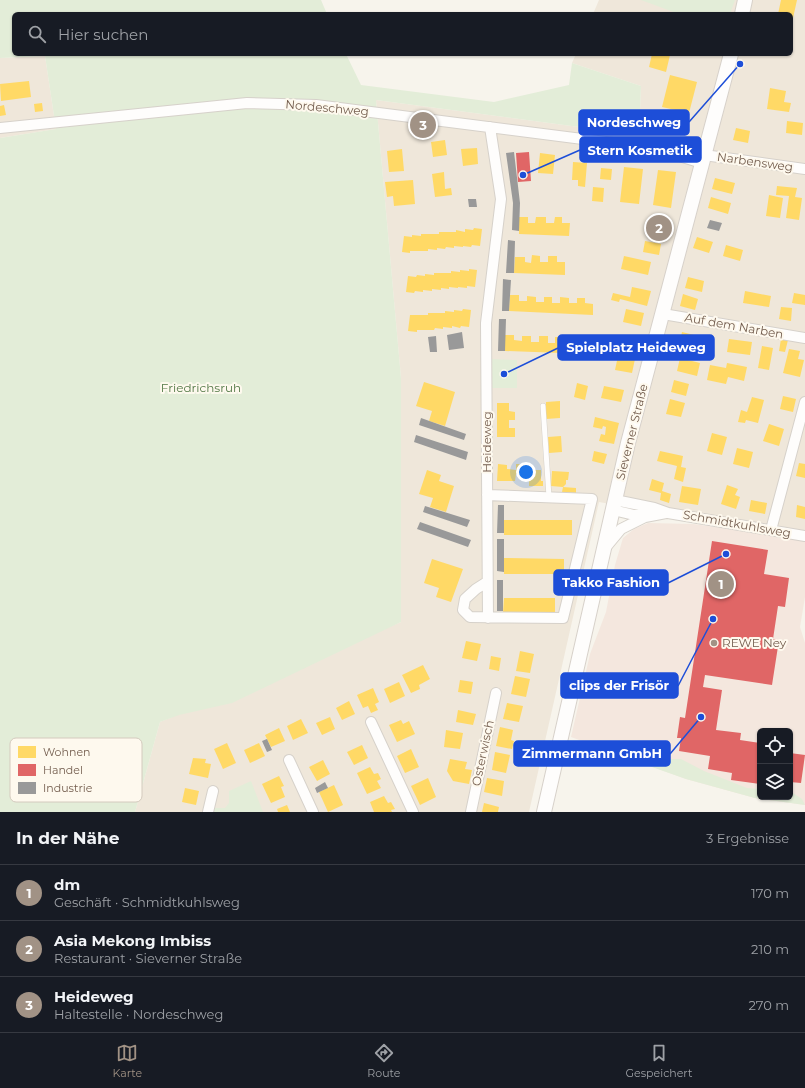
<!DOCTYPE html>
<html lang="de">
<meta charset="utf-8">
<style>
:root{--surface:#171b24;--page:#20242c;--text:#f1f3f6;--muted:#9ea1a6;--line:#363941;--accent:#a19285}
body{margin:0;font-family:Montserrat,sans-serif;background:var(--page);color:var(--text)}
.controls{position:absolute;right:12px;bottom:12px;display:grid;overflow:hidden;border-radius:6px;box-shadow:0 1px 3px #0004}
.controls button{width:36px;height:36px;display:grid;place-items:center;padding:0;border:0;border-bottom:1px solid var(--line);background:var(--surface);color:var(--text);font:20px sans-serif}
.you{position:absolute;left:526px;top:472px;width:14px;height:14px;margin:-10px;border:3px solid #fff;border-radius:50%;background:#1a73e8;box-shadow:0 0 0 6px #1a73e833}
.badge{display:grid;place-items:center;width:26px;height:26px;border-radius:50%;background:var(--accent);color:#fff;font-size:13px;font-weight:700}
.pin{position:absolute;translate:-50% -50%;border:2px solid #fff;box-shadow:0 1px 4px #0006}
.list{margin:0;padding:0;list-style:none}
h2{display:flex;justify-content:space-between;align-items:center;height:52px;margin:0;padding:0 16px;font-size:17px}
h2 small{font-size:13px;font-weight:400;color:var(--muted)}
.list li{display:grid;grid-template-columns:26px 1fr auto;gap:12px;align-items:center;box-sizing:border-box;height:56px;padding:0 16px;border-top:1px solid var(--line)}
.list b{display:block;font-size:15px;white-space:nowrap}
.list p{margin:0;font-size:13px;white-space:nowrap;color:var(--muted)}
.list em{font-size:13px;font-style:normal;color:var(--muted)}
.icon{flex:none;width:22px;height:22px;fill:none;stroke:currentColor;stroke-width:2;stroke-linecap:round;stroke-linejoin:round}
.map{position:relative;flex:none;width:805px;height:812px;overflow:hidden}
.search{position:absolute;background:var(--surface);box-shadow:0 1px 3px #0004;left:12px;right:12px;top:12px;height:44px;display:flex;align-items:center;gap:10px;box-sizing:border-box;padding:0 14px;border-radius:6px;color:var(--muted);font-size:15px}
.sheet{height:220px;background:var(--surface)}
nav{display:flex;justify-content:space-around;align-items:center;box-sizing:border-box;height:56px;border-top:1px solid var(--line);background:var(--surface);font-size:11px;color:var(--muted)}
nav a{display:grid;justify-items:center;gap:2px}
nav .on{color:var(--accent)}
.map>svg:first-child{display:block}
.residential{fill:#efe7da}
.commercial{fill:#f4e7de;fill-rule:evenodd}
.green{fill:#e3edd8}
.homes{fill:#ffd966}
.shops{fill:#e06666}
.industry{fill:#999}
.lines{fill:none;stroke-linecap:round;stroke-linejoin:round}
.lane-casing{stroke:#d6d1ca;stroke-width:6}
.street-casing{stroke:#d6d1ca;stroke-width:12}
.secondary-casing{stroke:#d7d1ca;stroke-width:16}
.lane{stroke:#fefdfc;stroke-width:5}
.street{stroke:#fefdfc;stroke-width:10}
.secondary{stroke:#fefdfc;stroke-width:14}
.poi-dot{fill:#a19285;stroke:#fef9ee;stroke-width:1.5}
.labels{text-anchor:middle;stroke-width:4;stroke-linejoin:round;paint-order:stroke}
.street-label{font-size:12px;fill:#735d4e;stroke:#fef9ee}
.park-label{font-size:12px;fill:#537846;stroke:#fef9ee}
.poi-label{font-size:12px;fill:#735d4e;stroke:#fef9ee;text-anchor:start}
.key{fill:#fef9ee;stroke:#d4cabe;stroke-width:1}
.key-label{font-size:11px;fill:#735d4e}
.leader{fill:none;stroke:#1d4ed8;stroke-width:1.5}
.callout-dot{fill:#1d4ed8;stroke:#fef9ee;stroke-width:1.5}
.callout{fill:#1d4ed8;stroke:#1d4ed8;stroke-width:1.5}
.callout-label{font-size:13px;text-anchor:middle;font-weight:bold;fill:#fff}
</style>
<div class="map">
<svg width="805" height="812" viewBox="0 0 805 812">
<rect width="100%" height="100%" fill="#f7f4ec"/>
<path class="residential" d="M599,0H805V539L599,502L529,812H135L160,722L401,622V378L376,100L639,135L641,86L572,63L576,54H791V14H593Z
M45,56L56,129L0,138V58Z"/>
<path class="commercial" d="M648,523L693,524L805,539V597L800,627L805,643V805L755,798L686,779L571,737L590,654L606,612L615,565L623,538L634,529ZM760,731H790V797H760Z"/>
<path class="green" d="M0,0H321L327,14H14V54H346L361,85L494,102L569,85L572,63L641,86L639,135L376,100L401,378V622L232,703L179,715L160,722L135,812H0V138L56,129L45,56L0,58Z
M641,0H735L730,14H679Z
M492,359L517,360V388H491Z
M601,743L628,755L648,761L667,759H681L704,771L747,788L760,789V797H790V791L802,799L805,805L755,798L686,779L598,748Z
M251,781L263,812H211L212,808H225L229,803V791Z"/>
<path class="homes" d="M781,0H797L793,18L791,17V14H778Z
M652,54L670,55L666,72L649,67Z
M670,75L697,82L689,113L662,107Z
M29,81L31,97L1,101L0,84Z
M770,88L786,91L784,102L791,103L789,112L767,109Z
M42,103L43,111L35,112L34,104Z
M4,105L6,115L0,116V106Z
M787,121L803,123L802,135L786,133Z
M736,128L750,131L748,143L733,140Z
M445,140L447,155L433,157L431,142Z
M477,148L478,164L463,166L461,149Z
M402,149L404,171L389,172L387,151Z
M540,153L555,155L553,174L538,173Z
M573,162L587,163L585,187L578,186V180H572Z
M624,167L643,169L639,204L620,202Z
M601,168L612,169L611,180L600,179Z
M658,170L676,172L671,208L653,205Z
M444,172L445,189L451,188L452,195L435,197L432,174Z
M715,178L735,183L732,194L712,189Z
M413,180L415,204L394,206L393,196L387,197L385,182Z
M777,186L797,188L795,197L802,198L799,220L786,218L789,196L776,195Z
M593,187L604,188L603,202L592,201Z
M769,195L783,198L780,218L766,216Z
M711,197L731,203L728,214L708,208Z
M519,217H528V223H535L536,217H546V223H554L555,217H562V223H570L569,236L519,234Z
M474,228L482,229L480,246L472,245L471,247L463,246V247L454,246V248L446,247L445,249L437,248V250L428,249V251H410V253L402,252L404,236L412,237V235L421,236V234H439V232H456V230L465,232V229L473,230Z
M697,237L713,242L709,253L693,248Z
M645,241L661,244L659,255L643,252Z
M726,245L743,250L740,261L723,256Z
M532,255L540,256V262H548V256H557V262H565V275L514,273L515,257H525V262L531,263Z
M624,256L651,262L648,275L621,269Z
M469,269L477,270L475,287L467,286V288L458,287V288L449,287V289L441,288V290L432,289V291L423,290V292L415,291L414,293L406,292L408,276L416,277L417,275L425,276V274L434,275V273H451V271L460,272V270L469,271Z
M688,277L704,281L702,292L685,288Z
M632,287L651,291L647,306L620,299L619,302L611,300L613,293L630,297Z
M745,291L771,296L769,307L743,303Z
M794,293L805,295V305L792,303Z
M683,294L698,299L695,310L680,306Z
M510,295H519V301H527V296L536,297V302H544V297H552V303H560V297L569,298V303H577V298H585V303L593,304V315L509,311Z
M781,307L792,308L791,321L779,319Z
M463,309L471,310L469,327L461,326L460,328L452,326V328L443,327V329L435,328L434,330H417V332L408,331L410,315H428V313H445V311L454,312V310L462,311Z
M626,309L644,313L641,326L623,322Z
M682,332L694,335L690,348L679,345Z
M505,335H514V340L522,341V336H531V342H539V336H548V343H555V337H564V342L572,343V338H581L580,343H588V354L505,351Z
M729,339L752,342L750,355L727,352Z
M781,339L788,340L785,352L779,351Z
M762,346L773,348L769,370L758,368Z
M789,349L800,351L798,359L804,360L800,377L783,373Z
M618,356L635,359L632,373L615,370Z
M680,358L700,363L697,376L677,371Z
M727,363L747,367L744,381L728,377L726,384L707,380L710,365L726,368Z
M674,380L689,384L686,396L671,392Z
M424,382L455,392L445,426L429,421L432,411L416,406Z
M577,383L588,386L585,400L574,397Z
M604,386L624,390L621,402L601,398Z
M783,396L796,399L793,412L780,409Z
M752,397L764,400L758,423L746,420L745,423L738,422L741,410L747,412Z
M670,399L685,403L681,417L666,414Z
M560,401V418L546,419V402Z
M497,403H509V411L515,412V420H509V428H515V437H497Z
M595,417L619,423L614,444L599,441L601,434L605,435L606,427L603,426L602,429L593,427Z
M769,424L784,429L779,446L763,441Z
M712,433L727,437L722,455L707,451Z
M561,436L562,452L549,453L548,437Z
M737,448L753,452L749,468L733,464Z
M594,451L607,454L604,464L592,461Z
M660,451L683,456L681,467L686,468L683,482L674,479L677,466L657,461Z
M799,463L805,464V478L796,476Z
M498,464L507,465V469L516,470V464H521V474H516L515,481H497Z
M427,470L441,475L439,481L454,486L446,512L430,507L433,498L419,494Z
M529,470H541V481H543V486H529Z
M552,471L569,472L568,480H566V484L563,487L551,486Z
M652,479L664,483L662,491L671,494L669,503L660,500L661,493L649,490Z
M727,485L738,489L735,495L740,497L736,509L721,504Z
M682,486L701,489L698,505L679,502Z
M563,487L576,488V493L562,492Z
M751,500L767,503L765,514L749,511Z
M797,505L805,507V519L796,517Z
M504,520H572V535H504Z
M504,558L564,559V574H504Z
M432,559L463,569L451,602L436,597L439,588L424,583Z
M504,598H555V613H503Z
M466,641L481,644L477,661L462,658Z
M520,651L534,654L530,673L516,671Z
M491,656L501,658L499,671L489,669Z
M423,665L430,679L419,685L420,689L411,693L402,675Z
M515,676L530,679L526,697L511,694Z
M460,680L473,682L471,694L458,692Z
M399,682L405,696L390,703L384,689Z
M373,688L379,702L375,704L378,710L371,713L368,706L363,708L357,695Z
M349,701L355,714L342,720L336,708Z
M507,703L523,706L519,722L503,719Z
M458,710L476,714L473,725L456,722Z
M330,717L335,729L322,735L316,723Z
M301,719L308,733L293,740L287,726Z
M401,720L403,724L409,721L415,734L397,742L389,725Z
M500,727L513,730L511,740L514,741L512,749L496,746Z
M279,728L285,741L271,747L265,735Z
M446,730L463,733L460,749L444,747Z
M227,743L236,763L223,769L214,749Z
M259,743L265,756L250,763L244,750Z
M362,745L368,758L354,765L347,752Z
M411,749L419,767L405,773L397,756Z
M495,752L510,755L506,773L492,770Z
M193,758L206,759L205,763L211,764L208,778L189,774Z
M450,759L467,762L465,769L472,770L469,784L453,781L447,771Z
M323,760L330,774L317,781L309,767Z
M370,767L374,774L378,773L381,779L377,781L381,788L367,794L357,773Z
M279,776L284,786L281,787L285,797L271,803L262,784Z
M428,778L436,797L420,805L411,786Z
M487,778L504,781L502,796L484,792Z
M334,785L343,805L328,812L319,792Z
M185,788L199,791L196,805L182,802Z
M384,796L388,803L391,802L395,809L391,810L392,812H374L370,802Z
M484,803L499,807L498,812H482Z
M287,805L290,812H278L277,809Z"/>
<path class="shops" d="M529,152L531,181L518,182L516,153Z
M653,218L668,222L664,238L649,234Z
M712,541L768,550L764,574L789,578L785,607L778,606L773,639L779,640L772,685L705,675L703,687L722,690L716,730L741,733L740,740L760,743V784L731,780L732,773L708,769L710,756L679,751L681,738H677L680,717L685,718Z
M790,753L805,755L801,783L790,782Z"/>
<path class="industry" d="M514,152L520,203L519,231L512,230L513,203L506,153Z
M468,199H476L477,207H469Z
M710,220L722,223L719,231L707,228Z
M508,240L515,241L514,273H506Z
M503,279L511,280L509,311H502Z
M499,319H506L505,351H498Z
M462,332L464,348L449,350L447,335Z
M436,336L437,352H430L428,337Z
M421,418L466,434L464,440L419,425Z
M416,435L468,452L466,460L414,442Z
M498,505H504V533H497Z
M425,506L470,520L467,527L423,512Z
M420,522L471,540L468,547L417,529Z
M497,539H504V572L497,571Z
M497,580H503V611H497Z
M267,739L272,750L267,752L262,741Z
M325,782L328,788L317,793L315,788Z"/>
<g class="lines">
<g class="lane-casing">
<path id="lane" d="M543,406L549,497"/>
</g>
<g class="street-casing">
<path id="street" d="M0,128L247,103L316,105L653,148L705,150
M666,152L702,163
M704,155L805,169
M663,314L805,338
M487,495L592,499L563,618L470,617L463,610L465,599L476,589L487,582
M615,500L654,508L668,513L805,536
M613,510L634,515H646
M771,530L805,402
M606,547L621,529L645,517L666,513
M488,618L486,323L501,199L490,127
M371,722L413,812
M289,760L313,812
M208,812L213,791
M471,812L496,693"/>
</g>
<g class="secondary-casing">
<path id="secondary" d="M742,14L745,0
M544,812L628,443L731,54"/>
</g>
<use href="#lane" class="lane"/>
<use href="#street" class="street"/>
<use href="#secondary" class="secondary"/>
</g>
<circle class="poi-dot" cx="714" cy="643" r="4"/>
<g class="labels">
<g class="street-label">
<text transform="translate(327 108) rotate(5)" y="4">Nordeschweg</text>
<text transform="translate(755 162) rotate(8)" y="4">Narbensweg</text>
<text transform="translate(734 326) rotate(10)" y="4">Auf dem Narben</text>
<text transform="translate(632 432) rotate(-76)" y="4">Sieverner Straße</text>
<text transform="translate(487 442) rotate(-90)" y="4">Heideweg</text>
<text transform="translate(737 524) rotate(10)" y="4">Schmidtkuhlsweg</text>
<text transform="translate(483 753) rotate(-78)" y="4">Osterwisch</text>
</g>
<g class="park-label">
<text x="201" y="392">Friedrichsruh</text>
</g>
<g class="poi-label">
<text x="722" y="647">REWE Ney</text>
</g>
</g>
<rect x="10" y="738" width="132" height="64" rx="6" class="key"/>
<rect x="18" y="746" width="18" height="12" fill="#ffd966"/>
<rect x="18" y="764" width="18" height="12" fill="#e06666"/>
<rect x="18" y="782" width="18" height="12" fill="#999"/>
<g class="key-label">
<text x="43" y="756">Wohnen</text>
<text x="43" y="774">Handel</text>
<text x="43" y="792">Industrie</text>
</g>
<path class="leader" d="M740 64L689 122M523 175L580 150M504 374L558 348M726 554L668 583M713 619L678 686M701 717L670 754"/>
<g class="callout-dot">
<circle cx="740" cy="64" r="4"/>
<circle cx="523" cy="175" r="4"/>
<circle cx="504" cy="374" r="4"/>
<circle cx="726" cy="554" r="4"/>
<circle cx="713" cy="619" r="4"/>
<circle cx="701" cy="717" r="4"/>
</g>
<g class="callout">
<rect x="579" y="110" width="110" height="25" rx="4"/>
<rect x="580" y="137" width="121" height="25" rx="4"/>
<rect x="558" y="335" width="156" height="25" rx="4"/>
<rect x="554" y="570" width="114" height="25" rx="4"/>
<rect x="561" y="673" width="117" height="25" rx="4"/>
<rect x="514" y="741" width="156" height="25" rx="4"/>
</g>
<g class="callout-label">
<text x="634" y="127">Nordeschweg</text>
<text x="640" y="155">Stern Kosmetik</text>
<text x="636" y="352">Spielplatz Heideweg</text>
<text x="611" y="587">Takko Fashion</text>
<text x="619" y="690">clips der Frisör</text>
<text x="592" y="758">Zimmermann GmbH</text>
</g>
</svg>
<div class="controls">
<button><svg class="icon" aria-label="locate" viewBox="0 0 24 24"><circle cx="12" cy="12" r="6"/><path d="M12 2v4M12 18v4M2 12h4M18 12h4"/></svg></button>
<button><svg class="icon" aria-label="layers" viewBox="0 0 24 24"><path d="M12 4l9 5-9 5-9-5zM3 14l9 5 9-5"/></svg></button>
</div>
<div class="you"></div>
<div class="pin badge" style="left:721px;top:584px">1</div>
<div class="pin badge" style="left:659px;top:228px">2</div>
<div class="pin badge" style="left:423px;top:125px">3</div>
<div class="search"><svg class="icon" aria-label="search" viewBox="0 0 24 24"><circle cx="10" cy="10" r="6"/><path d="M15 15l6 6"/></svg>Hier suchen</div>
</div>
<section class="sheet">
<h2>In der Nähe<small>3 Ergebnisse</small></h2>
<ul class="list">
<li><span class="badge">1</span><div><b>dm</b><p>Geschäft · Schmidtkuhlsweg</p></div><em>170 m</em></li>
<li><span class="badge">2</span><div><b>Asia Mekong Imbiss</b><p>Restaurant · Sieverner Straße</p></div><em>210 m</em></li>
<li><span class="badge">3</span><div><b>Heideweg</b><p>Haltestelle · Nordeschweg</p></div><em>270 m</em></li>
</ul>
</section>
<nav>
<a class="on"><svg class="icon" aria-label="map" viewBox="0 0 24 24"><path d="M3 6l6-2 6 2 6-2v14l-6 2-6-2-6 2zM9 4v14M15 6v14"/></svg>Karte</a>
<a><svg class="icon" aria-label="directions" viewBox="0 0 24 24"><path d="M12 3l9 9-9 9-9-9zM9 14v-3h6M13 9l2 2-2 2"/></svg>Route</a>
<a><svg class="icon" aria-label="saved" viewBox="0 0 24 24"><path d="M7 4h10v16l-5-4-5 4z"/></svg>Gespeichert</a>
</nav>
